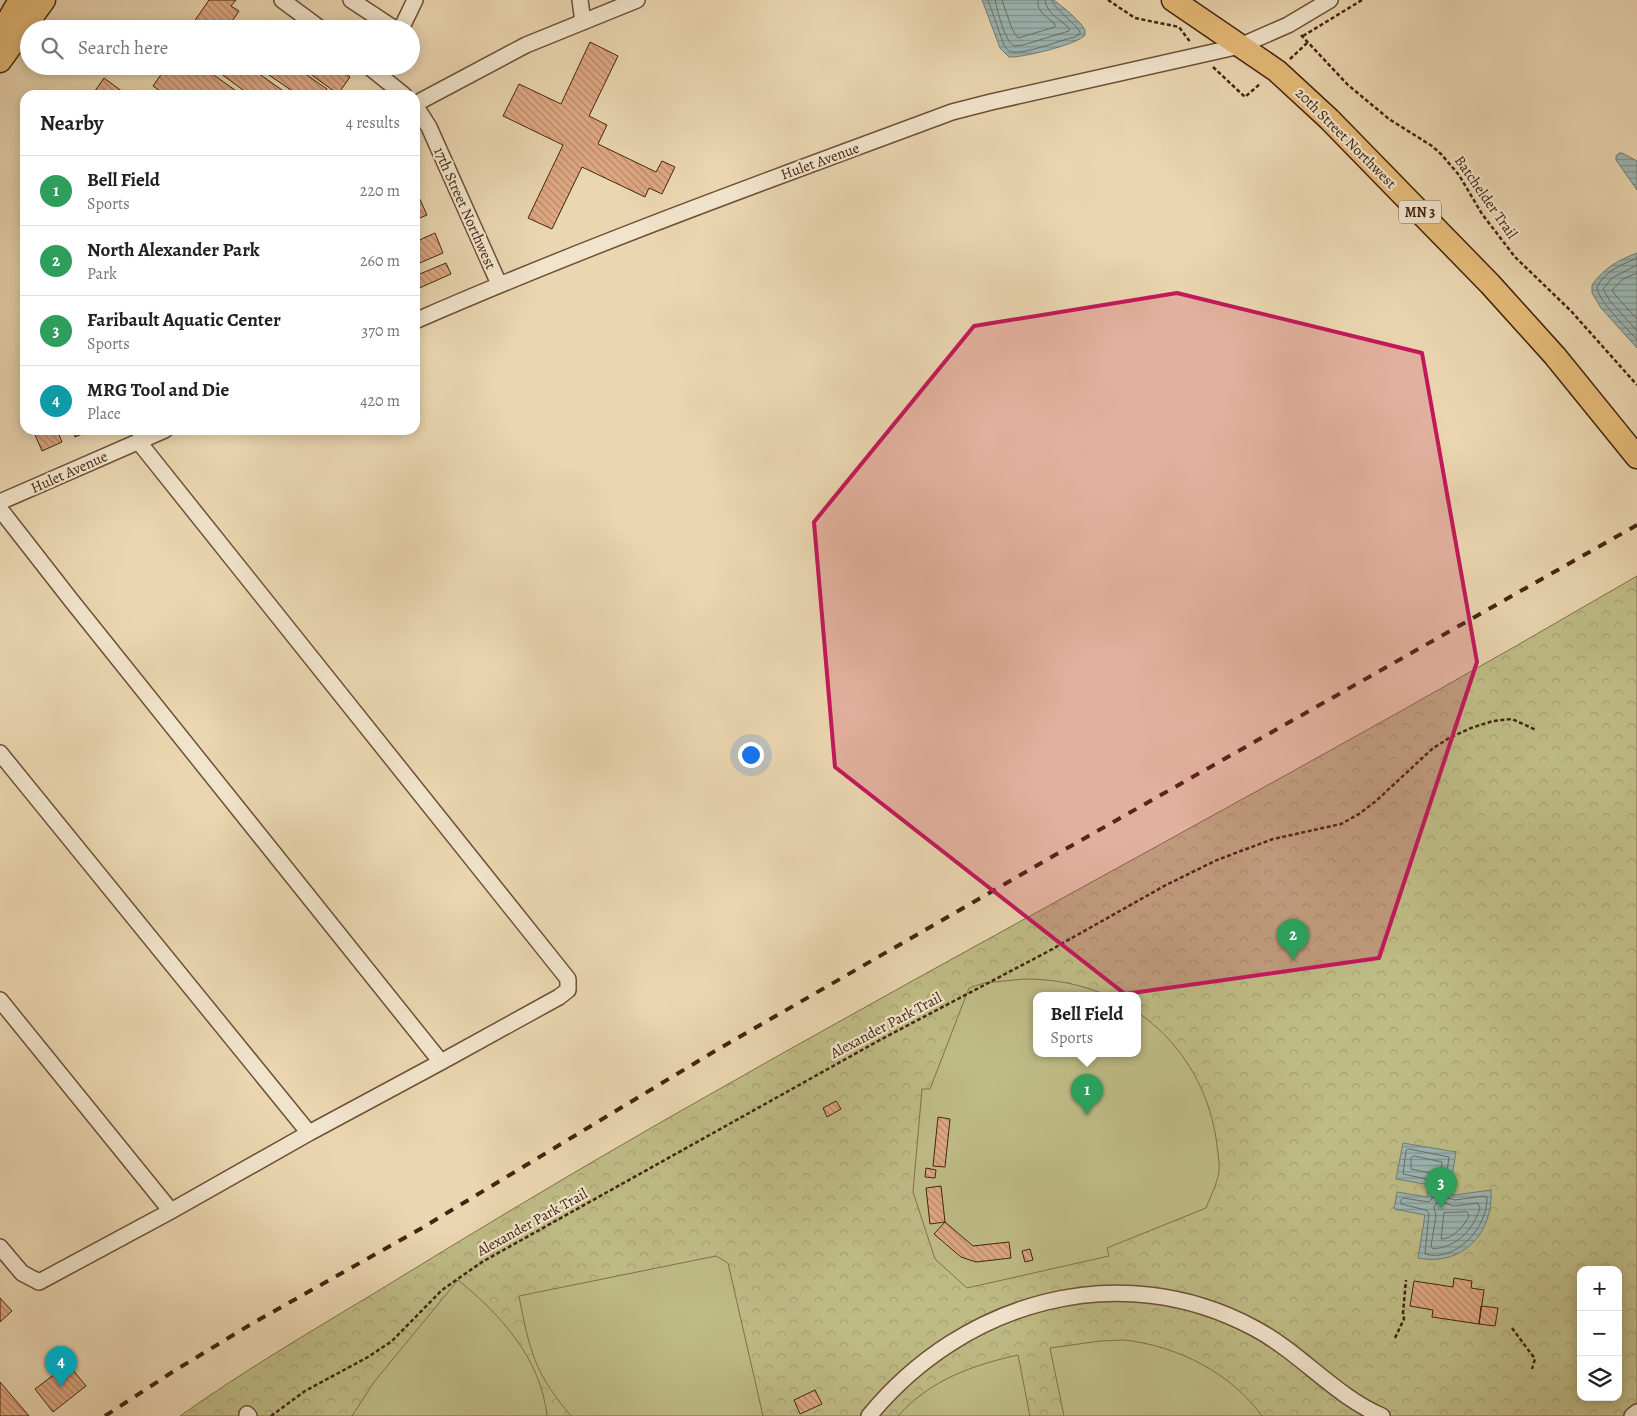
<!DOCTYPE html>
<meta charset="utf-8">
<style>
:root{--surface:#fff;--page:#f6f6f6;--text:#202124;--muted:#757577;--line:#e0e0e0;--accent:#8f2418}
body{margin:0;font-family:Alegreya,serif;background:var(--page);color:var(--text)}
.controls{position:absolute;right:15px;bottom:15px;display:grid;overflow:hidden;border-radius:10px;box-shadow:0 2px 12px #0003}
.controls button{width:45px;height:45px;display:grid;place-items:center;padding:0;border:0;border-bottom:1px solid var(--line);background:var(--surface);color:var(--text);font:25px sans-serif}
.you{position:absolute;left:750px;top:754px;width:18px;height:18px;margin:-12px;border:4px solid #fff;border-radius:50%;background:#1a73e8;box-shadow:0 0 0 8px #1a73e833}
.badge{display:grid;place-items:center;width:32px;height:32px;border-radius:50%;background:var(--accent);color:#fff;font-size:16px;font-weight:700}
.pin{position:absolute;translate:-50% -41px;filter:drop-shadow(0 1px 2px #0008)}
.pin::after{content:'';position:absolute;top:26px;width:18px;height:15px;background:inherit;clip-path:polygon(0 0,100% 0,50% 100%)}
.popup{position:absolute;left:1033px;top:992px;width:108px;height:65px;box-sizing:border-box;display:grid;place-content:center;border-radius:10px;background:var(--surface);filter:drop-shadow(0 1px 4px #0005);font-size:16px;white-space:nowrap;color:var(--muted)}
.popup b{font-size:19px;color:var(--text)}
.popup::after{content:'';position:absolute;left:50%;top:100%;margin-left:-10px;border:10px solid transparent;border-top-color:var(--surface)}
.list{margin:0;padding:0;list-style:none}
h2{display:flex;justify-content:space-between;align-items:center;height:65px;margin:0;padding:0 20px;font-size:21px}
h2 small{font-size:16px;font-weight:400;color:var(--muted)}
.list li{display:grid;grid-template-columns:32px 1fr auto;gap:15px;align-items:center;box-sizing:border-box;height:70px;padding:0 20px;border-top:1px solid var(--line)}
.list b{display:block;font-size:19px;white-space:nowrap}
.list p{margin:0;font-size:16px;white-space:nowrap;color:var(--muted)}
.list em{font-size:16px;font-style:normal;color:var(--muted)}
.icon{flex:none;width:28px;height:28px;fill:none;stroke:currentColor;stroke-width:2;stroke-linecap:round;stroke-linejoin:round}
.map{position:relative;flex:none;width:1637px;height:1416px;overflow:hidden}
.search{position:absolute;background:var(--surface);box-shadow:0 2px 12px #0003;left:20px;top:20px;width:400px;height:55px;display:flex;align-items:center;gap:12px;box-sizing:border-box;padding:0 18px;border-radius:28px;color:var(--muted);font-size:19px}
.panel{position:absolute;background:var(--surface);box-shadow:0 2px 12px #0003;left:20px;top:90px;width:400px;height:345px;border-radius:15px}
.map>svg:first-child{display:block}
.park{fill:url(#park-crowns);stroke:#82704a;fill-rule:evenodd}
.pitch{fill:#bfbc86;stroke:#82704a}
.water{fill:url(#water-rules);stroke:#787c73}
.lines{fill:none;stroke-linecap:round;stroke-linejoin:round}
.shore{stroke:#706e62;stroke-width:1}
.building{fill:url(#building-back-hatch);stroke:#44240f}
.minor-casing{stroke:#6e5037;stroke-width:18}
.highway-casing{stroke:#44240f;stroke-width:25}
.path{stroke:#44240f;stroke-width:2.5;stroke-dasharray:4 2.5;stroke-linecap:butt}
.minor{stroke:#f1e4cc;stroke-width:15}
.highway{stroke:#e5bb78;stroke-width:22}
.rail{stroke:#44240f;stroke-width:4;stroke-dasharray:9 9;stroke-linecap:butt}
.marked{fill:#c2185b;fill-opacity:0.2;stroke:#c2185b;stroke-width:4;stroke-linejoin:round}
.labels{text-anchor:middle;stroke-width:4.5;stroke-linejoin:round;paint-order:stroke}
.shield{fill:#f1e4cc;stroke:#785e48;stroke-width:1}
.shield-label{font-size:14px;font-weight:bold;fill:#44240f}
.street-label{font-size:15px;fill:#44240f;stroke:#f1e4cc}
</style>
<div class="map">
<svg width="1637" height="1416" viewBox="0 0 1637 1416">
<defs>
<pattern id="park-crowns" width="20" height="18" patternUnits="userSpaceOnUse" patternTransform="scale(1.25)"><rect width="20" height="18" fill="#bfbc86"/><path d="M2 6a3 3 0 1 1 6 0M12 15a3 3 0 1 1 6 0" fill="none" stroke="#a5a172"/></pattern>
<pattern id="water-rules" width="6" height="5" patternUnits="userSpaceOnUse" patternTransform="scale(1.25)"><rect width="6" height="5" fill="#9bb7b5"/><path d="M0 2.5h6" fill="none" stroke="#809592"/></pattern>
<pattern id="building-back-hatch" width="6" height="6" patternUnits="userSpaceOnUse" patternTransform="scale(1.25)"><rect width="6" height="6" fill="#dfa883"/><path d="M-1 5l2 2M0 0l6 6M5-1l2 2" fill="none" stroke="#b6896a"/></pattern>
</defs>
<rect width="100%" height="100%" fill="#ead6b0"/>
<filter id="stains"><feTurbulence type="fractalNoise" baseFrequency=".004" numOctaves="4"/><feColorMatrix values="0 0 0 0 .2 0 0 0 0 .09 0 0 0 0 .02 0 0 0 .5 -.17"/></filter>
<radialGradient id="worn" r=".72"><stop offset=".6" stop-color="#630" stop-opacity="0"/><stop offset="1" stop-color="#630" stop-opacity=".3"/></radialGradient>
<path class="park" d="M1637,576V1416H180C242,1372 308,1333 373,1294C469,1235 565,1177 663,1121C986,936 1316,764 1637,576ZM1037,996H1137V1054H1037ZM1581,1270H1618V1397H1581Z"/>
<path class="pitch" d="M1024,979C1054,979 1081,984 1108,996H1037V1054H1137V1012C1180,1041 1208,1087 1216,1138C1217,1149 1220,1161 1219,1172C1217,1184 1210,1197 1206,1208L1107,1248L1109,1256L967,1288L935,1259L913,1192L922,1089H930L969,988L984,983Z
M716,1256L728,1263L763,1416H571C557,1399 543,1381 535,1360C527,1339 523,1317 519,1296Z
M458,1280C501,1315 541,1359 547,1416H352L374,1382Z
M1124,1340C1177,1346 1230,1372 1262,1416H1064L1050,1348L1100,1341Z
M1018,1355L1030,1416H898C930,1380 973,1365 1018,1355Z"/>
<path class="water" d="M982,0H1054L1070,13L1081,24L1085,30V35C1079,44 1022,58 1009,57L1000,48Z
M1619,153H1622L1637,161V190L1616,160V156Z
M1637,253V348L1601,308L1592,293V285C1604,268 1618,260 1637,253Z
M1403,1143L1456,1152L1449,1194L1455,1195L1491,1190C1494,1233 1462,1267 1418,1258L1425,1215L1394,1209L1397,1192L1427,1197L1430,1185L1396,1179Z"/>
<g class="lines">
<path class="shore" d="M988,0L1004,45C1006,49 1009,52 1013,52C1027,54 1060,40 1075,37L1080,34V32C1074,22 1053,8 1052,0
M995,0C998,12 1004,40 1014,46L1023,45L1069,31V28C1061,20 1046,13 1045,0
M1002,0L1012,29L1018,38L1055,27V24L1042,13L1038,6V0
M1637,258C1621,265 1605,271 1597,287C1598,301 1627,328 1637,340
M1637,265L1612,278L1603,289L1610,301L1637,331
M1637,273L1623,279L1612,290L1616,296L1637,319
M1409,1149L1449,1157L1444,1193L1447,1198L1455,1200L1484,1196L1487,1197C1488,1227 1456,1263 1425,1254L1429,1213L1426,1210L1401,1204V1200L1403,1198L1429,1202C1435,1197 1437,1185 1431,1180L1403,1174L1406,1151Z
M1414,1156L1442,1162L1440,1176L1438,1177L1431,1173L1411,1169V1158Z
M1439,1201L1454,1206L1478,1203L1480,1208C1473,1230 1457,1247 1433,1249L1431,1246L1436,1216L1434,1207Z
M1467,1212L1469,1216C1464,1226 1453,1239 1441,1239L1444,1213Z"/>
</g>
<path class="building" d="M209,0H236L231,6L239,11L228,27L230,29H189Z
M269,20L281,29H263Z
M590,42L618,56L589,116L607,125L598,144L656,172L662,161L675,167L662,194L649,188L645,197L582,167L552,229L528,218L563,145L503,116L519,84L561,104Z
M167,66H201L242,95H166L153,86Z
M221,66H248L289,95H250L217,71Z
M256,66H294L327,89L323,95H298Z
M299,66H335L350,77L338,94Z
M104,78L127,95H92Z
M417,193L427,215L415,220V194Z
M435,233L443,253L415,265V242Z
M446,263L451,274L415,290V276Z
M33,430H57L62,442L42,451Z
M73,430H92L75,437Z
M836,1101L841,1109L827,1117L823,1108Z
M938,1117L950,1119L945,1167L933,1166Z
M926,1168L936,1170L935,1178L925,1177Z
M941,1186L945,1222L930,1224L926,1188Z
M945,1222L973,1246L1009,1242L1011,1258L976,1262L961,1257L934,1234Z
M1030,1249L1033,1260L1025,1262L1022,1251Z
M1454,1278L1472,1281L1471,1288L1484,1290L1479,1324L1432,1317L1433,1310L1410,1306L1414,1281L1453,1287Z
M0,1298L12,1311L0,1322Z
M1481,1306L1498,1308L1495,1326L1479,1324Z
M68,1364L86,1386L53,1412L35,1389Z
M0,1382L29,1416H0Z
M815,1390L822,1404L800,1414L794,1400Z"/>
<g class="lines">
<g class="minor-casing">
<path id="minor" d="M282,0L321,29
M351,0L395,29
M580,0L583,22
M401,29L415,0
M368,66L404,95
M415,104L526,45L637,0
M415,105L429,127L499,284
M415,321C591,244 772,179 952,112L991,102L1240,46L1288,25L1330,0
M0,502L165,430
M0,509L71,600L441,1062L559,997L568,990V979L138,441
M0,753L309,1133L171,1211L39,1282L22,1273L0,1247
M0,1000L171,1211
M309,1133L441,1062
M247,1414L249,1416
M869,1416C963,1301 1120,1256 1254,1328C1301,1353 1335,1396 1382,1416
M1632,1416L1637,1412"/>
</g>
<g class="highway-casing">
<path id="highway" d="M1173,0L1277,71L1329,119L1490,284L1555,356L1637,457
M0,35L20,0
M0,61L44,0"/>
</g>
<path class="path" d="M1108,0L1135,18L1179,27L1191,43
M1301,35L1348,85L1389,119L1432,146L1441,154L1459,175L1482,214L1515,257L1571,311L1637,385
M1303,36L1362,0
M1290,59L1307,43
M1213,67L1245,97L1261,83
M1512,1328L1535,1359L1532,1369
M1395,1338L1404,1319L1403,1313L1406,1280
M271,1416L305,1391L368,1357L392,1341L442,1290L482,1262L878,1041L1047,952L1166,885L1217,860L1273,839L1341,824L1359,814L1376,801L1432,749L1449,738L1471,728L1493,721L1512,719L1536,730"/>
<use href="#minor" class="minor"/>
<use href="#highway" class="highway"/>
<path class="rail" d="M105,1416L174,1371L253,1323L422,1228L710,1054L1048,859L1637,525"/>
</g>
<path class="marked" d="M1177,293L1422,353L1477,662L1379,958L1125,994L835,767L814,522L974,326Z"/>
<g class="labels">
<rect class="shield" x="1399" y="200.5" width="42" height="23" rx="4"/>
<g class="shield-label">
<text x="1420" y="217">MN 3</text>
</g>
<g class="street-label">
<text transform="translate(1346 138) rotate(45)" y="5">20th Street Northwest</text>
<text transform="translate(820 161) rotate(-20)" y="5">Hulet Avenue</text>
<text transform="translate(1486 197) rotate(55)" y="5">Batchelder Trail</text>
<text transform="translate(465 208) rotate(66)" y="5">17th Street Northwest</text>
<text transform="translate(69 472) rotate(-24)" y="5">Hulet Avenue</text>
<text transform="translate(886 1025) rotate(-28)" y="5">Alexander Park Trail</text>
<text transform="translate(532 1222) rotate(-29)" y="5">Alexander Park Trail</text>
</g>
</g>
<rect width="100%" height="100%" filter="url(#stains)"/>
<rect width="100%" height="100%" fill="url(#worn)"/>
</svg>
<div class="controls">
<button>+</button>
<button>−</button>
<button><svg class="icon" aria-label="layers" viewBox="0 0 24 24"><path d="M12 4l9 5-9 5-9-5zM3 14l9 5 9-5"/></svg></button>
</div>
<div class="you"></div>
<div class="pin badge" style="left:1087px;top:1115px;background:#2e9e5b">1</div>
<div class="popup"><b>Bell Field</b>Sports</div>
<div class="pin badge" style="left:1293px;top:960px;background:#2e9e5b">2</div>
<div class="pin badge" style="left:1441px;top:1208px;background:#2e9e5b">3</div>
<div class="pin badge" style="left:61px;top:1387px;background:#0f9aa8">4</div>
<div class="search"><svg class="icon" aria-label="search" viewBox="0 0 24 24"><circle cx="10" cy="10" r="6"/><path d="M15 15l6 6"/></svg>Search here</div>
<section class="panel">
<h2>Nearby<small>4 results</small></h2>
<ul class="list">
<li><span class="badge" style="background:#2e9e5b">1</span><div><b>Bell Field</b><p>Sports</p></div><em>220 m</em></li>
<li><span class="badge" style="background:#2e9e5b">2</span><div><b>North Alexander Park</b><p>Park</p></div><em>260 m</em></li>
<li><span class="badge" style="background:#2e9e5b">3</span><div><b>Faribault Aquatic Center</b><p>Sports</p></div><em>370 m</em></li>
<li><span class="badge" style="background:#0f9aa8">4</span><div><b>MRG Tool and Die</b><p>Place</p></div><em>420 m</em></li>
</ul>
</section>
</div>
